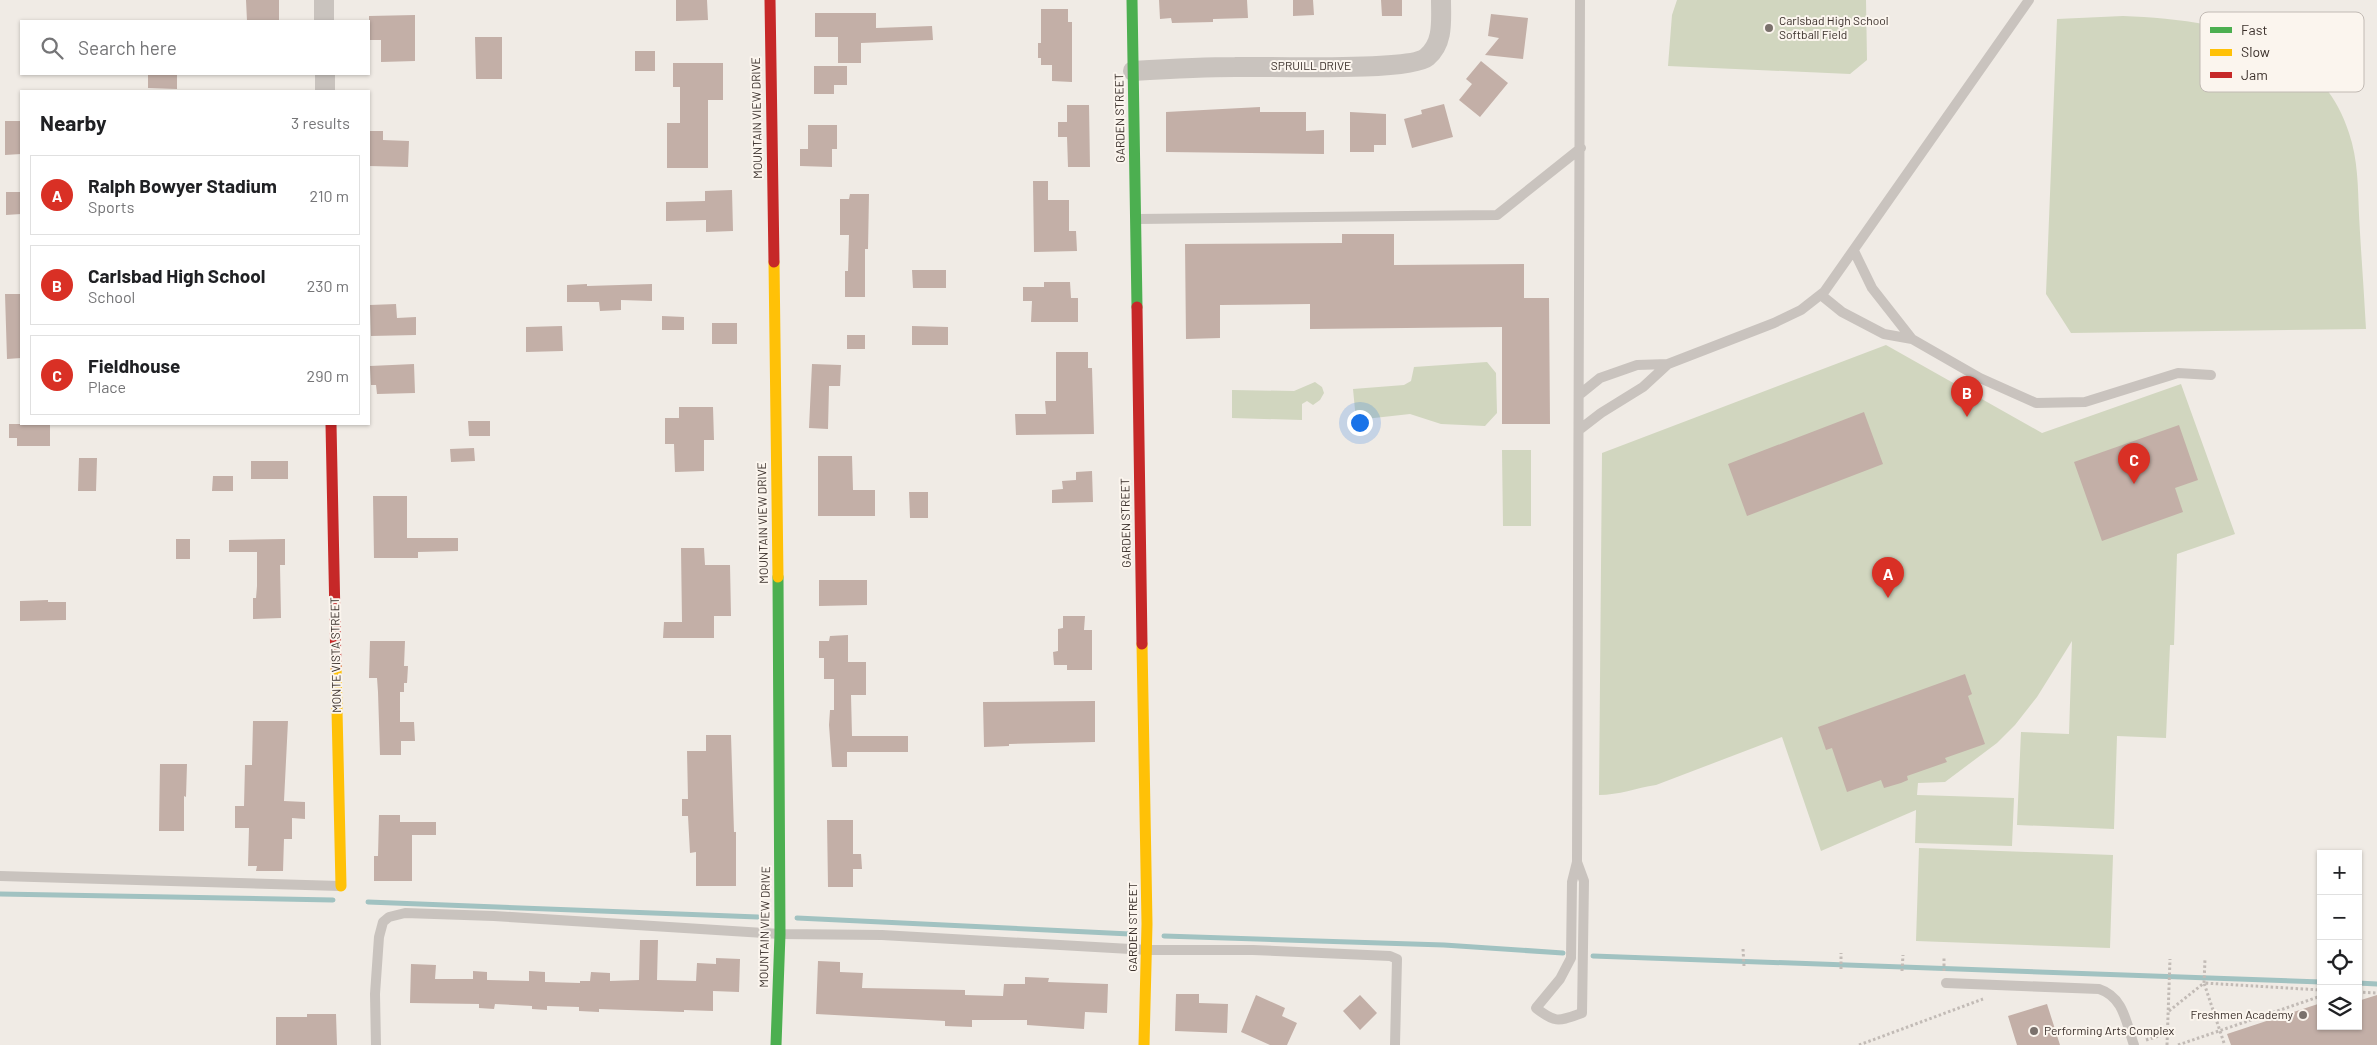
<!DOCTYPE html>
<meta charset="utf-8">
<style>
:root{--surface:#fff;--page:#f6f6f6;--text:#202124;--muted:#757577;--line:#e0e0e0;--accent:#d93025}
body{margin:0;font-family:Barlow,sans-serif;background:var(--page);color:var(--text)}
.controls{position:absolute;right:15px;bottom:15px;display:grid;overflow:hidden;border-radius:0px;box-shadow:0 1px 4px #0004}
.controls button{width:45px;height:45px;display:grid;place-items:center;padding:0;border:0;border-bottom:1px solid var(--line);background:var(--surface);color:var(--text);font:25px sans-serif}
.you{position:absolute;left:1359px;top:422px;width:18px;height:18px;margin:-12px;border:4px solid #fff;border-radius:50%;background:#1a73e8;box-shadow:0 0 0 8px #1a73e833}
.badge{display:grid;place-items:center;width:32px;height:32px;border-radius:50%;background:var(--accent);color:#fff;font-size:16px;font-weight:700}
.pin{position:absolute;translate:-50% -41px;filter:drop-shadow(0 1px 2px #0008)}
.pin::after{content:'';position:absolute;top:26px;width:18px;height:15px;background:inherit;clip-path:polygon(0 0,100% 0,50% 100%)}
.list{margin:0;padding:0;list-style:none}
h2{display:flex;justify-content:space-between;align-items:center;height:65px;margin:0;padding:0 20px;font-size:21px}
h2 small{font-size:16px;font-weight:400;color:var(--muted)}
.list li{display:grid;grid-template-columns:32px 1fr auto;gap:15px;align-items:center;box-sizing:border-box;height:80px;margin:0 10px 10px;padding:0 10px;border:1px solid var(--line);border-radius:0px}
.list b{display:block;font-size:19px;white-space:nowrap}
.list p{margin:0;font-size:16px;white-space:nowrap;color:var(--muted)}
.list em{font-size:16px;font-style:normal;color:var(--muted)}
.icon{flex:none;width:28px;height:28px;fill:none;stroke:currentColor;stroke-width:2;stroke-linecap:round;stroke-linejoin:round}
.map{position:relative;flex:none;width:2377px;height:1045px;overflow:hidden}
.search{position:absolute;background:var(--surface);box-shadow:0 1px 4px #0004;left:20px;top:20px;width:350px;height:55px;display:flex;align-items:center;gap:12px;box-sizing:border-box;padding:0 18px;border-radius:0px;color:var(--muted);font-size:19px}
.panel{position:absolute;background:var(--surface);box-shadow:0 1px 4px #0004;left:20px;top:90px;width:350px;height:335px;border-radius:0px}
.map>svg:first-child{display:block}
.green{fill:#d1d6bf}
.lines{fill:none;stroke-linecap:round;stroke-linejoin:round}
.stream{stroke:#a1c2c1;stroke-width:5}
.building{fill:#c3afa7}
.path{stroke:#c2bbb6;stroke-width:3;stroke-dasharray:2.5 2.5;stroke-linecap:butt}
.lane{stroke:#c9c3be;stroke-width:10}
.street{stroke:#c9c3be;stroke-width:20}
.fast{stroke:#4caf50;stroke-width:11}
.slow{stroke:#ffc107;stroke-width:11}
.jam{stroke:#c62828;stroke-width:11}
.poi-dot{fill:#7a716c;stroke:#fbf5ee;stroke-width:2}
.labels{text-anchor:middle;stroke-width:4;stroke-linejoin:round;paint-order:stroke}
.poi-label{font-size:12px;fill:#3b302b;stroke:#fbf5ee;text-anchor:start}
.street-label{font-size:12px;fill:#3b302b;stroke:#fbf5ee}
.key{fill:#fbf5ee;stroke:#c1bab4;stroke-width:1}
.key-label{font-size:14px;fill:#3b302b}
</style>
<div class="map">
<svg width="2377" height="1045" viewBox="0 0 2377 1045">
<rect width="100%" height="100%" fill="#f0ebe5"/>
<path class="green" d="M1677,0H1866L1867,60L1850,74L1668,66L1672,15Z
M2123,16C2210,19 2319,36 2349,133C2358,159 2358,188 2359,215C2361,253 2364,291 2366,329L2071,333L2046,294L2057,19Z
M1886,345L2042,433L2181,384L2235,534L2177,554L2174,645H2170L2166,738L2117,736L2114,829L2017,825L2021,732L2069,734L2072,641L2037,697L2015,725L1997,743L1945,782L1918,783L1917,795L2014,798L2012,846L1915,843L1916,810L1821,851L1782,737L1656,785C1636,788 1619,795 1599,795L1602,453Z
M1487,362L1496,373L1497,413L1485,426L1441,424L1410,414L1356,420L1353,389L1404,385L1411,381L1414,367Z
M1315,382L1322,387L1324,393L1320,400L1313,405L1307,401L1302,404V420L1232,418V390L1294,391Z
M1502,450H1531V526H1503Z
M1919,848L2113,855L2110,948L1916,941Z"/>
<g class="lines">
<path class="stream" d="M0,894L333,900
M368,902L758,917
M797,918L1130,934
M1164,936L1444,945L1563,953
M1593,956L2321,982
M2358,983L2377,984"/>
</g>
<path class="building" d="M246,0H279V21H247Z
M676,0H707L708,20L676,21Z
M1159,0H1247L1248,18L1213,19V22L1172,23L1171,18L1160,19Z
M1293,0H1313L1314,15L1293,16Z
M1381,0H1402V16H1382Z
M1041,9H1068V22H1072V82L1052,81V65H1041V58H1038V43H1041Z
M815,13H876V28L932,26L933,40L861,43V63H838V37H815Z
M1491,14L1528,18L1523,59L1485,55L1499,38L1488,36Z
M415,15V61L381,62V40H369V16Z
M475,37H502V79H476Z
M635,51H655V71H635Z
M1481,61L1508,83L1480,117L1459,100L1472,84L1466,79Z
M673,63H723V100H708V168H667V123H680V87H673Z
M814,66H847V85H834V94H814Z
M148,74H177V89L148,88Z
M1444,104L1453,137L1412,148L1404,119L1422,114L1421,110Z
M1067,105H1089L1090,167H1068L1067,137H1058V122H1067Z
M1260,107V112H1306V131L1324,130V154L1166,152V112Z
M1350,112L1386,114V145H1374V152H1350Z
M5,121H21V154L5,155Z
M808,125H837V149H832V167L800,166V149H808Z
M369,131H383V140L409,141L408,167L369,166Z
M1033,181H1048V200H1069V231H1076L1077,251L1034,252Z
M732,190L733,231L706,232V220L666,221V202L705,201V191Z
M6,192H21V214L6,215Z
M850,194H869L868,249H865V297H845V271H848L849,235H840V199H849Z
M1342,234H1394V265L1524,264V298H1549L1550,424H1502V327L1310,329V304L1220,305V338L1186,339L1185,244L1342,243Z
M912,270H946V288H913Z
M1044,282H1070L1071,298H1078V322H1031L1032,301H1023V287H1044Z
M587,284V286L652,284V301L621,300V310L600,311L599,302H567V285Z
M5,294H21V358L7,359Z
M396,304L397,318L416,317V335L371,336L370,305Z
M662,316L684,317V330H662Z
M712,323H737V344H712Z
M562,326L563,351L526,352V327Z
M912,326L948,327V345H912Z
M847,335H865V349H847Z
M1056,352H1088V368H1092L1094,434L1016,435L1015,414H1046L1045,401H1056Z
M414,364L415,393L377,394L376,385H371L370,366Z
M812,364L841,365L840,386H829L828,429L809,428Z
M679,407H713L714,440H704V471L675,472L674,444H665V418H679Z
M1864,412L1883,464L1747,516L1728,464Z
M468,421H490V436H469Z
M9,424H50V446H17V438H9Z
M2179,425L2198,480L2175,488L2183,512L2102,541L2074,462Z
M474,448L475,461L451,462L450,449Z
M818,456H852L853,490H875V516H818Z
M79,458H97L96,491H78Z
M251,461H288V479H251Z
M1092,471L1093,502L1052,503V490L1063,489L1062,481L1076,480V472Z
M213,476H233V491H212Z
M909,492H928V518H910Z
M373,496H407V538H458V551L418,552V558H374Z
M176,539H190V559H176Z
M285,539V565H280L281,618L253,619V598H256L257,586V552H229V540Z
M681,548H704L705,565H730L731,616H714V638H663L664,622H682Z
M819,580H867V605L819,606Z
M48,600V602H66V620L20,621V601Z
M1063,616H1085L1084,630H1092V670H1067V665H1054L1053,652L1058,651V629L1063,628Z
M848,635V662H866V695H851L852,736H908V752H847V767H832L829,725L830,710H834V679H824V658H819V641H829L830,636Z
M370,641H405L404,666H408L407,683H404V692H400V722H414L415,741H401V755H380L378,692L377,678H369Z
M1965,674L1972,694L1968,696L1985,744L1945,758L1947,762L1907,776L1908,780L1901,783L1884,788L1881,780L1847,792L1832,748L1826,750L1818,727Z
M1095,701V742L1009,744V746L984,747L983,702Z
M253,721H288L284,801L305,802V819L292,818V839H284L283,871H256L257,866H248L249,828H235V806H244L245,765H252Z
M706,735H731L734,832H736V886H696V852L690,853L688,816H682V799H688L687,751H706Z
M160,764H187L186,797L184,796V831H159Z
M379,815H400V822H436V835H412V881H374V856H378Z
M827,820H853V854H861L862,869H853V887H828Z
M640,940H658L657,980L696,981L697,963L716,964V958L740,959L739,992L713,991V1011L684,1010V1012L599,1009V1012L579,1011V1007L547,1006V1010L532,1009V1006L495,1004L494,1009L479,1008V1004L410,1003L411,964L436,965L435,979H473V971L487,972V980L529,981V971L545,972V982L580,983V981H590L591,972L610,973V981L639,980Z
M818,961L840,962V972L863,973L862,988L965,990V995L1003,996L1004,984H1025V977L1049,978L1048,982L1108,984L1107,1013L1085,1012L1084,1029L1027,1025V1020H972V1027L945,1026V1021L816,1014Z
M1176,994H1199V1003L1228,1004L1227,1033L1175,1031Z
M1256,995L1285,1008L1282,1016L1297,1023L1287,1045H1270L1241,1032Z
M1360,995L1377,1013L1360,1030L1343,1011Z
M2377,995V1045H2231L2227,1034L2321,1003V1026H2358V1001Z
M2047,1004L2060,1045H2017L2008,1016Z
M307,1014H336L337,1045H276V1017H307Z"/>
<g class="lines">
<path class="path" d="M1743,949L1744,966
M1841,969V953
M1902,971L1903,955
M1944,971V958
M2358,992L2377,993
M2169,1011L2204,983L2205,959
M2146,1040L2168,1033
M2224,1043L2204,983L2321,990
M1859,1045L1983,999
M2167,1045L2170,959
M2178,1045L2321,996"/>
<path class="lane" d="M1138,219L1497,215L1581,148
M1854,251L1872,288L1912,339
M1821,295L1842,312L1884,334L1912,339L1980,378L2036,403L2085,402L2178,373L2211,375
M1579,395L1600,378L1637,365L1668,364L1774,323L1801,310L1824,292L2029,0
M1579,430L1601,413L1643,387L1668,364
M1577,862L1584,881L1582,1013C1559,1021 1556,1024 1536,1008L1560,979L1571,958L1572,882L1577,862L1580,0
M0,876L340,886
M1946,983L2099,989C2124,997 2126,1023 2134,1045
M376,1045L375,994L379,937L383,922L389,917L405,913L494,916L780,934L882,935L1148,950H1253L1390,956L1397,959L1395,1045"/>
<path class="street" d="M324,0V21
M1133,71C1167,69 1201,67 1235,67C1266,66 1410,72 1427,57C1444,43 1441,20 1441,0
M325,74V91"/>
<path class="fast" d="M1132,0L1137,307
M776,1045L780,934L778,577"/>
<path class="slow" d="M774,262L778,577
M1142,644L1147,924L1144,1045
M336,666L341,886"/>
<path class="jam" d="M770,0L774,262
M1137,307L1142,644
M331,424L336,666"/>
</g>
<g class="poi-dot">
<circle cx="1769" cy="28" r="5"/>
<circle cx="2303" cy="1015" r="5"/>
<circle cx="2034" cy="1031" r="5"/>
</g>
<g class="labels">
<g class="poi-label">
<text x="1779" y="25">Carlsbad High School<tspan x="1779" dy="14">Softball Field</tspan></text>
<text x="2293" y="1019" text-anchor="end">Freshmen Academy</text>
<text x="2044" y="1035">Performing Arts Complex</text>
</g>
<g class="street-label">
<text x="1311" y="70">SPRUILL DRIVE</text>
<text transform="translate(757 118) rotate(-91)" y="4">MOUNTAIN VIEW DRIVE</text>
<text transform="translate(1120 118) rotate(-91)" y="4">GARDEN STREET</text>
<text transform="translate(763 523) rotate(-91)" y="4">MOUNTAIN VIEW DRIVE</text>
<text transform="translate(1126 523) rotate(-91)" y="4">GARDEN STREET</text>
<text transform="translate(336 655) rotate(-91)" y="4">MONTE VISTA STREET</text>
<text transform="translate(765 927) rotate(-89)" y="4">MOUNTAIN VIEW DRIVE</text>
<text transform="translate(1133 927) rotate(-90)" y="4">GARDEN STREET</text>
</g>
</g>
<rect x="2200" y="12" width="164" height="80" rx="8" class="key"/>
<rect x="2210" y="27" width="22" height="6" fill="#4caf50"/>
<rect x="2210" y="49" width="22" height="7" fill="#ffc107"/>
<rect x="2210" y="72" width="22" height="6" fill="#c62828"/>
<g class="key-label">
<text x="2241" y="35">Fast</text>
<text x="2241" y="57">Slow</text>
<text x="2241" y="80">Jam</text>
</g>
</svg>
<div class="controls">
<button>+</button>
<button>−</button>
<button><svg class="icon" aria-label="locate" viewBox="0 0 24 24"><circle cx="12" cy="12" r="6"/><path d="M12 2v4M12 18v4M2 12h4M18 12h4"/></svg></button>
<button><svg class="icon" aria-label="layers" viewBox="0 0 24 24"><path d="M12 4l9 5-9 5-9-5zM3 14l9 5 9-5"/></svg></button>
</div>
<div class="you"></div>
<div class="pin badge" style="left:1888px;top:598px">A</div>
<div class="pin badge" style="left:1967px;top:417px">B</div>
<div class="pin badge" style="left:2134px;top:484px">C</div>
<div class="search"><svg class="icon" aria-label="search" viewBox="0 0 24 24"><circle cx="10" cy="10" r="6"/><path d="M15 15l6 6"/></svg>Search here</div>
<section class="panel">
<h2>Nearby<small>3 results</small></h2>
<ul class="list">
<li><span class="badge">A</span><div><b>Ralph Bowyer Stadium</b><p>Sports</p></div><em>210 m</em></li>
<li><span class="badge">B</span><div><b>Carlsbad High School</b><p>School</p></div><em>230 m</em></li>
<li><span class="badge">C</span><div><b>Fieldhouse</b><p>Place</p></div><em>290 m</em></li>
</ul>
</section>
</div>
